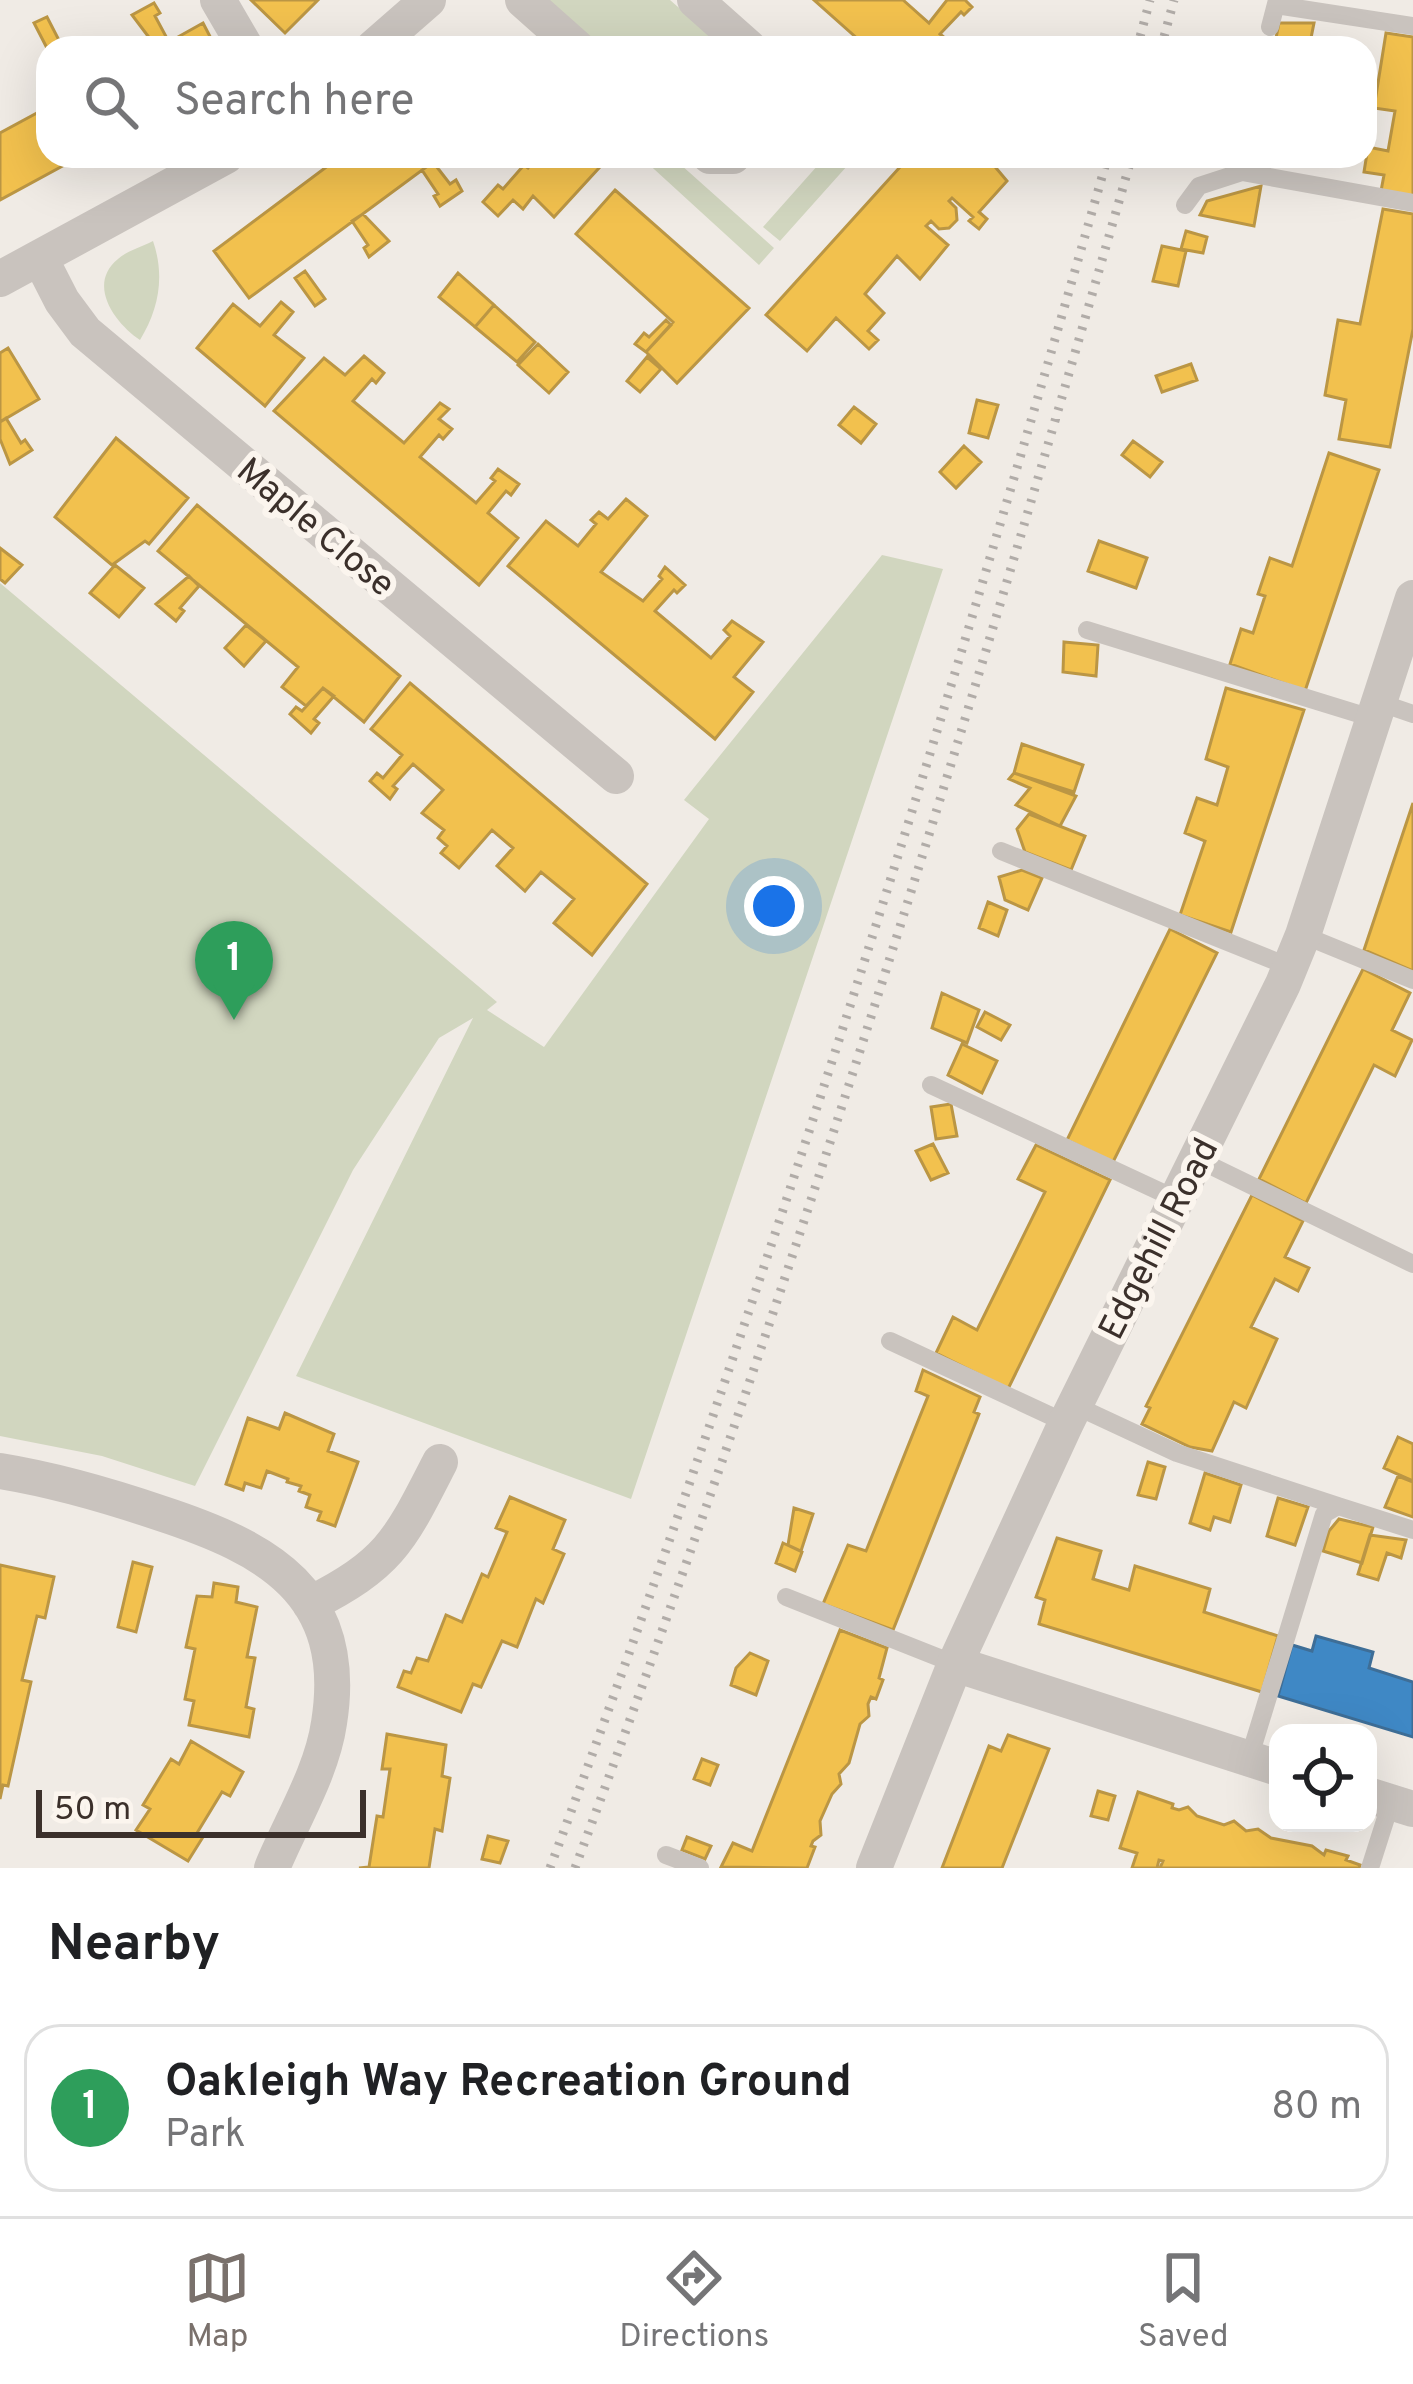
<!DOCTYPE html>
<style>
:root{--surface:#fff;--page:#f2f2f2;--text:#202124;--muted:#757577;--line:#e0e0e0;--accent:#7a716c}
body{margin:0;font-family:Overpass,sans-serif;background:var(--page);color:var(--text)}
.controls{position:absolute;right:36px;bottom:36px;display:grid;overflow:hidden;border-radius:24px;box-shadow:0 12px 48px #0002}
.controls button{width:108px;height:108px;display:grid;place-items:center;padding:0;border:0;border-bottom:3px solid var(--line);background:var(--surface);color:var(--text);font:60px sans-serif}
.scale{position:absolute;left:36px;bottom:30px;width:330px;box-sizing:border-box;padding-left:12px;border:6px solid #3b302b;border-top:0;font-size:33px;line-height:42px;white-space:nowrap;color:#3b302b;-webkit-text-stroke:9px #fbf5ee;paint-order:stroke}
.you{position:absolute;left:774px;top:906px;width:42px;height:42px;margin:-30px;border:9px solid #fff;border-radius:50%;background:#1a73e8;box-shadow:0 0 0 18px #1a73e833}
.badge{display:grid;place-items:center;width:78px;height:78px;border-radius:50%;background:var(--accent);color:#fff;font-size:39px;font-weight:700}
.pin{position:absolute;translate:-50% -99px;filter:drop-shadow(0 3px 6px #0008)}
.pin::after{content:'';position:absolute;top:63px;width:42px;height:36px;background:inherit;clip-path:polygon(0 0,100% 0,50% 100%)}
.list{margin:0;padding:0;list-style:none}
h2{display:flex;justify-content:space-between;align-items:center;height:156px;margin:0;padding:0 48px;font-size:51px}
h2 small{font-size:39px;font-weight:400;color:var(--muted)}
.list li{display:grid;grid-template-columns:78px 1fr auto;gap:36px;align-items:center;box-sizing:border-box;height:168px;margin:0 24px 24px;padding:0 24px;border:3px solid var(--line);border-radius:36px}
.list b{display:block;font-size:45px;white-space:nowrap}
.list p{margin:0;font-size:39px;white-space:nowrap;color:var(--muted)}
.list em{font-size:39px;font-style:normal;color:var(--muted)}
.icon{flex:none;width:66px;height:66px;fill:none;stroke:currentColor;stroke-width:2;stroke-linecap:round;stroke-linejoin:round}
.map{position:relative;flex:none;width:1413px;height:1868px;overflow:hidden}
.search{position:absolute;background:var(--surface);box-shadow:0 12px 48px #0002;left:36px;right:36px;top:36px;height:132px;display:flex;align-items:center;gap:30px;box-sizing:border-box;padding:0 42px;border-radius:36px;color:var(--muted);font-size:45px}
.sheet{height:348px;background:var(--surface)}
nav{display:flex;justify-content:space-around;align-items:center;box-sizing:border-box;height:168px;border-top:3px solid var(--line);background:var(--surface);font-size:33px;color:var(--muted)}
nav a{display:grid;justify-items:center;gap:6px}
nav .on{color:var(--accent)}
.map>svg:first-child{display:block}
.green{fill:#d1d6bf}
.homes{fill:#f2c14e;stroke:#bb9644;stroke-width:3}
.schools{fill:#3f88c5;stroke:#3e6e97;stroke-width:3}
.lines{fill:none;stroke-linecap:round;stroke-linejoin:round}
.lane{stroke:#c9c3be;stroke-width:18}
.street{stroke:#c9c3be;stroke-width:36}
.rail{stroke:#b1aca8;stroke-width:9;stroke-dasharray:3 9;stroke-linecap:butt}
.labels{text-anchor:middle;stroke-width:12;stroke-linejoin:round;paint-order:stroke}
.street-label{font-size:36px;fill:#3b302b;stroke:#fbf5ee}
</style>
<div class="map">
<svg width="1413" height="1868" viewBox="0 0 1413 1868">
<rect width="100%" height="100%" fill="#f0ebe5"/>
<path class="green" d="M546,0H670L725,48H599Z
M646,156H671L774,248L759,265L643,159Z
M826,156H856L780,241L763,227Z
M153,241C165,276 159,309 140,340C116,324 86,285 118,259C127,251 141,247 153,241Z
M882,555L943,569L631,1499L296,1376L473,1018L439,1038L353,1170L195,1486L102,1456L0,1436V583L497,1002L487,1010L544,1047L709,819L684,800Z"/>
<path class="homes" d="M251,0H318L285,33Z
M814,0H903L929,23L947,0H965L972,7L964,15L961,12L940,34L957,48H868Z
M154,3L160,13L155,16L169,42L157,48L132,15Z
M47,17L63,48L48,50L34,23Z
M203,23L216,48H157L169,42Z
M1279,23H1314L1309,48H1274Z
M1386,33L1413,37V197L1381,191L1384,175L1364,172L1368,147L1388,151L1395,111L1374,108Z
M48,107V156H81L0,200V133Z
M341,156H462L450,165L448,161L438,168L433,162L249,298L214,251Z
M526,156H610L554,217L533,196L523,209L513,200L498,216L483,202L498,185L503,189L524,165L528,168L533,162Z
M910,156H986L1007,181L979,212L987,219L979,229L969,221L973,217L952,198L949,201L956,208L957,220L949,228L939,229L931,221L926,226L948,245L920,279L897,256L865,294L884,313L868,331L878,340L869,349L836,318L807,351L766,315Z
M433,162L450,184L456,180L462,191L440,206L434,196L438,194L422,170Z
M1261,186L1254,226L1200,215L1207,201Z
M615,190L749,308L677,383L646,352L673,322L576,234Z
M1383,209L1413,214V329L1390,447L1339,439L1346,400L1325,395L1338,320L1360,324Z
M363,214L389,241L369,257L364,248L368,245L352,221Z
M1186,231L1207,237L1203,253L1181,249Z
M1162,246L1186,251L1178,286L1153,281Z
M305,271L325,299L315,306L295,278Z
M458,273L494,305L475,327L439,297Z
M281,302L293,312L274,335L304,358L265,406L197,348L233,304L260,326Z
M494,305L535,342L517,362L475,327Z
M666,320L671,325L646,352L635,344L644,333L649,337Z
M538,344L568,372L549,393L518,365Z
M8,348L39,399L0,422V353Z
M364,356L384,373L376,383L372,379L353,401L404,443L440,403L449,409L439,419L452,429L443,439L439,435L420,457L476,503L495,481L491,478L498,469L519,484L511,495L506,491L488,513L518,538L479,585L274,411L324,358L345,375Z
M647,357L661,369L640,392L627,381Z
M1191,364L1197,380L1162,392L1156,376Z
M977,400L998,405L988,438L969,433Z
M854,407L876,424L861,443L839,425Z
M6,418L21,443L25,440L32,450L10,464L0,439V422Z
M116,438L188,498L149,544L145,541L112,565L55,517Z
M1133,441L1162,462L1150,477L1122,455Z
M964,446L981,462L956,488L940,472Z
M1329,453L1379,470L1305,691L1230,664L1241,629L1253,633L1265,596L1258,594L1270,558L1292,566Z
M626,499L647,516L601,572L643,601L662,579L659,576L665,567L685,585L677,593L674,590L655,611L711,658L730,636L724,630L732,621L763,642L734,677L753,692L715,739L508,566L546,521L578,546L596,524L591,520L599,512L608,519Z
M197,505L400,676L364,722L323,688L306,706L282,687L298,667L158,551Z
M1099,541L1147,558L1136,588L1088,571Z
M0,548L22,565L5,583L0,579Z
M115,565L144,588L119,617L90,593Z
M189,576L199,586L180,608L184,611L176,621L156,604Z
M246,625L266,641L244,666L225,648Z
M1064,642L1098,645L1096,676L1063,672Z
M410,683L647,884L592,955L554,923L574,899L541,872L525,891L497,866L513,848L492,830L459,868L441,853L447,846L438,838L444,830L422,813L443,790L413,764L393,786L397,789L390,799L370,781L377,773L383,778L402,755L371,729Z
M323,688L334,696L314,719L319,723L311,733L290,714L296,707L302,711Z
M1226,688L1304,710L1231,932L1180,915L1205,841L1185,833L1197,798L1217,805L1228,767L1206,759Z
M1022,744L1083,765L1074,792L1014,773Z
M1014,773L1076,796L1060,826L1016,805L1030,788L1009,779Z
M1413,803V971L1364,950Z
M1029,814L1085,836L1071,870L1025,852L1017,829Z
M1022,870L1042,878L1028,910L1005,900L999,877Z
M988,902L1007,910L998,936L979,928Z
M1170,929L1217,953L1113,1162L1067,1140Z
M1363,969L1410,993L1392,1030L1412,1040L1395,1076L1374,1065L1306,1203L1259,1179Z
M942,993L979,1010L967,1043L932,1028Z
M985,1012L1010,1025L1001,1040L977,1027Z
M962,1044L997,1061L982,1093L948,1075Z
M951,1104L957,1136L936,1139L931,1107Z
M933,1144L948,1173L931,1180L916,1151Z
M1036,1145L1110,1180L1008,1389L936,1353L953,1317L977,1330L1045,1192L1018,1179Z
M1252,1195L1303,1221L1285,1257L1309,1268L1298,1291L1275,1279L1251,1327L1277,1339L1246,1408L1234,1402L1212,1451L1190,1447L1142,1424L1150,1408L1146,1406Z
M923,1370L980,1397L974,1412L979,1414L893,1630L823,1604L848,1545L866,1551L928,1396L916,1391Z
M285,1413L334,1434L328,1451L358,1462L335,1526L318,1520L321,1512L306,1507L310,1495L299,1491L301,1486L287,1482L288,1479L267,1471L261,1488L245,1483L243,1490L226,1484L248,1418L279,1429Z
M1398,1437L1413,1444V1481L1384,1468Z
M1148,1462L1165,1467L1156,1499L1138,1495Z
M1205,1473L1241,1485L1230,1522L1214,1517L1210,1530L1190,1523Z
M1398,1476L1413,1482V1517L1385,1507Z
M510,1497L565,1520L553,1549L564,1554L543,1603L536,1599L517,1647L502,1641L481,1687L473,1684L461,1712L398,1687L404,1671L411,1673L417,1658L428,1661L446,1615L462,1622L482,1574L488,1577L507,1532L496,1528Z
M1278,1498L1308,1507L1295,1545L1267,1536Z
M794,1508L813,1514L801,1551L788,1545Z
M1339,1519L1373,1527L1362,1563L1323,1551L1329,1531Z
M1370,1535L1406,1540L1401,1558L1387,1553L1378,1580L1358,1574Z
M1057,1538L1101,1551L1093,1579L1129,1590L1135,1566L1210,1589L1204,1612L1278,1636L1262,1692L1039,1624L1045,1600L1036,1597Z
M783,1543L802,1552L795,1571L776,1563Z
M133,1562L152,1567L136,1632L118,1627Z
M0,1565L54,1577L45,1618L37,1616L22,1680L31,1682L8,1786L3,1785L0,1799Z
M214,1583L238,1587L236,1602L257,1607L247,1657L255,1658L246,1707L254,1709L249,1737L189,1725L194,1701L185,1699L195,1649L186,1647L197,1596L212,1597Z
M840,1630L887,1648L879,1678L883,1680L876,1699L871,1697L868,1704L869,1716L860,1724L849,1763L839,1774L841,1784L832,1794L820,1821L821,1835L813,1841L811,1846L815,1847L807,1868L721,1867L733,1843L752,1851Z
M750,1653L768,1661L756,1695L731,1685L736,1668Z
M387,1734L446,1745L442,1776L450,1778L442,1831L435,1829L429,1868H359L369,1867L377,1816L383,1817L390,1769H382Z
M1008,1735L1049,1749L1002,1868H942L989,1746L1001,1751Z
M191,1741L243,1772L230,1796L222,1792L197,1833L203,1837L188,1861L136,1830L150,1809L143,1805L171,1759L179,1764Z
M702,1759L718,1765L710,1785L694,1779Z
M1098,1791L1115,1796L1108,1820L1091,1816Z
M1138,1792L1173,1804L1172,1808L1179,1810L1188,1807L1197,1816L1224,1825L1234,1821L1246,1831L1258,1829L1271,1838L1312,1846L1324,1855L1326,1850L1348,1856L1346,1860L1360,1865L1359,1868H1160L1163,1861L1159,1860L1157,1868H1132L1137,1853L1120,1848Z
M488,1836L508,1841L500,1863L482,1859Z
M687,1837L711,1846L705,1859L682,1850Z"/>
<path class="schools" d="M1316,1636L1373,1652L1369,1668L1413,1682V1737L1278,1696L1292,1645L1312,1651Z"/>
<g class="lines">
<path class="lane" d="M1276,5L1413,26
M1270,27L1277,0
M1185,205L1199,186L1242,172L1413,203
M1087,630L1375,719
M1381,703L1413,714
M1001,851L1290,967
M1303,935L1413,980
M931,1085L1176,1199
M1197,1159L1413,1264
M890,1341L1066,1423
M1074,1405L1177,1453L1338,1506
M786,1597L955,1664
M1249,1759L1324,1514L1338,1506L1413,1530
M666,1855L700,1868
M1370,1868L1391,1802"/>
<path class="street" d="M218,0L246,48
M523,0L577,48
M695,0L749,48
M373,48L428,0
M710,156H733
M40,258L62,301L85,332L616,776
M0,279L226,156
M0,1471C55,1480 107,1495 160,1513C267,1548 350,1592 329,1723C322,1772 291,1822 272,1868
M310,1604C391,1563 400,1540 440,1462
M955,1664L1278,1768
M1368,1795L1413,1809
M874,1868L955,1664L1066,1423L1283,984L1303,935L1413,598"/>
<path class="rail" d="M1137,48L1150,0
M1161,48L1174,0
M550,1868C761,1306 943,733 1108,156
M575,1868C786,1306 967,733 1132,156"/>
</g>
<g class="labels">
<g class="street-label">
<text transform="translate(317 526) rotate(40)" y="13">Maple Close</text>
<text transform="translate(1157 1238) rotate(-63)" y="13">Edgehill Road</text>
</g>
</g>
</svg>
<div class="controls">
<button><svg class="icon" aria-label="locate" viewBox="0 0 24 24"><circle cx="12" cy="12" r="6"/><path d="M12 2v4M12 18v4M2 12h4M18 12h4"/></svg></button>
</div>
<div class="scale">50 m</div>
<div class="you"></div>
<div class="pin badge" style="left:234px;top:1020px;background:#2e9e5b">1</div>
<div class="search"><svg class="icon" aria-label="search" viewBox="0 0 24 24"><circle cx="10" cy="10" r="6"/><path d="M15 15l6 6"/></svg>Search here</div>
</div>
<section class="sheet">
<h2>Nearby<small></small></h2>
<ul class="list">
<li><span class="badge" style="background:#2e9e5b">1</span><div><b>Oakleigh Way Recreation Ground</b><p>Park</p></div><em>80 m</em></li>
</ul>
</section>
<nav>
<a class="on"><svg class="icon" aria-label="map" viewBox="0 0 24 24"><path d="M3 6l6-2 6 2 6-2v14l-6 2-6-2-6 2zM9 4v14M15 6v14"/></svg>Map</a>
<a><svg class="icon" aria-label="directions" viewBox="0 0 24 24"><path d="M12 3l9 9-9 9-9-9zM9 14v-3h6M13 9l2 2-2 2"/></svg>Directions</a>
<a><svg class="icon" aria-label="saved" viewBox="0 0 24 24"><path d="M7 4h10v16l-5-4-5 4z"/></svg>Saved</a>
</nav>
